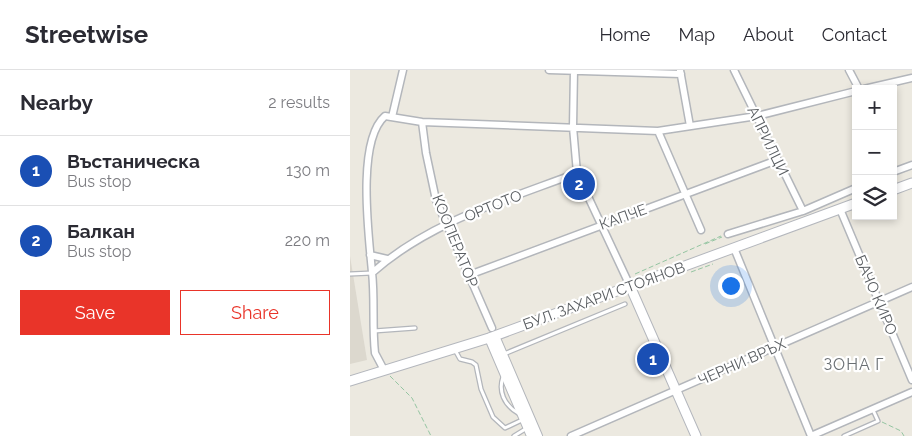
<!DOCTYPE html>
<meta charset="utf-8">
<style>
:root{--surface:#fff;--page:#f2f2f3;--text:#2b2b33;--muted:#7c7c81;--line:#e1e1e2;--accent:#e93429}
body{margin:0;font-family:Raleway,sans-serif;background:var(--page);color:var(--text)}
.controls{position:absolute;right:15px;top:15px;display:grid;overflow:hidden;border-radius:0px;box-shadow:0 2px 8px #0003}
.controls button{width:45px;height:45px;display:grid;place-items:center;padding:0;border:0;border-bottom:1px solid var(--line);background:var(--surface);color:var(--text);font:25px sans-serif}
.you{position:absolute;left:380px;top:215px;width:18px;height:18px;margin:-12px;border:4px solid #fff;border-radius:50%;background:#1a73e8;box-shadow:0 0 0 8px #1a73e833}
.badge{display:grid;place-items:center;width:32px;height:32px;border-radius:50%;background:var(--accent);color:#fff;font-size:16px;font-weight:700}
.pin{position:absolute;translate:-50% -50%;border:2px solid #fff;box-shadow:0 1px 5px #0006}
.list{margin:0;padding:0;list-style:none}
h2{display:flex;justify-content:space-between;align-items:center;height:65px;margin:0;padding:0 20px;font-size:21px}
h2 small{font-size:16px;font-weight:400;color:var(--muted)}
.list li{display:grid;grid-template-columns:32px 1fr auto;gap:15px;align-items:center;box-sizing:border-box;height:70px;padding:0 20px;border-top:1px solid var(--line)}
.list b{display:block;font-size:19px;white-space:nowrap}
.list p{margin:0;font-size:16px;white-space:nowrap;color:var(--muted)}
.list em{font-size:16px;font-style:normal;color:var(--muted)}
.actions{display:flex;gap:10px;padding:15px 20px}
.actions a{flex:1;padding:11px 0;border:1px solid var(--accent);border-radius:0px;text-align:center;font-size:18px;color:var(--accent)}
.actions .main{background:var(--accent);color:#fff}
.icon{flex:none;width:28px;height:28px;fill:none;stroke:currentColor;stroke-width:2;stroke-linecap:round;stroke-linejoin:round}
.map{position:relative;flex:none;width:562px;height:366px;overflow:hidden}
header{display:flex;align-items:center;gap:30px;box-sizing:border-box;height:70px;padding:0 25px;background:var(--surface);border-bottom:1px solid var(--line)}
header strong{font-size:24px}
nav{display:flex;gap:28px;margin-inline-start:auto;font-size:18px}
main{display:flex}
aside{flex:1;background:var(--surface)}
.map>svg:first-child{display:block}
.education{fill:#dcd8ce}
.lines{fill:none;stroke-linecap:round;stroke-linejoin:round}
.service-casing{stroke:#b3b6bb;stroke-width:5.5}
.minor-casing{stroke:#b3b6bb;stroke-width:9}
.tertiary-casing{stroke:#b3b6bb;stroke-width:10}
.secondary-casing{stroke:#b4b7bd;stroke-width:11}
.path{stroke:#95c5a2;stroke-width:1;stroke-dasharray:5 2.5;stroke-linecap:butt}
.service{stroke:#fff;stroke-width:3}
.minor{stroke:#fff;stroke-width:6}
.tertiary{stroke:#fff;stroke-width:8}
.secondary{stroke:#fff;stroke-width:9}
.labels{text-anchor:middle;stroke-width:4.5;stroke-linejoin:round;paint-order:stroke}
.street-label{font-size:15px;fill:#595d61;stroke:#fff}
.neighbourhood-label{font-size:16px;letter-spacing:1px;fill:#6a6f73;stroke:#fff}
</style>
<header>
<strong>Streetwise</strong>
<nav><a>Home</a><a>Map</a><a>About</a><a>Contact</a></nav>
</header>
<main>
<aside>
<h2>Nearby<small>2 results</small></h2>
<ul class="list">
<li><span class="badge" style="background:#1a4fb4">1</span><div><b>Въстаническа</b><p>Bus stop</p></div><em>130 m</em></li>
<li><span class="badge" style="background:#1a4fb4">2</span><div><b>Балкан</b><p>Bus stop</p></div><em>220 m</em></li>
</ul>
<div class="actions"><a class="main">Save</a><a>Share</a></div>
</aside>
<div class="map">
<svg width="562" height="366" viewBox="0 0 562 366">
<rect width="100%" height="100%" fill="#ece9e0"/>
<path class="education" d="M0,186L17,290L0,294Z"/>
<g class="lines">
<g class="service-casing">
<path id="service" d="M0,204L22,203
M24,261L65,258
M105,280L110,289L122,292L126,295L131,319L143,347L155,358L172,350
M154,284L275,234
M153,307C148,321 154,335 168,343
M164,366L177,358
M494,366L528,351L523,340"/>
</g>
<g class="minor-casing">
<path id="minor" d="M199,0L331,4
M224,0L223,57L227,103L280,216
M330,0L340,56
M384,0L453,141
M499,0L509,19
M514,19L562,8
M42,47L53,0
M72,52L76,83L86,130L142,258
M308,61L351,160
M543,102L562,95
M490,139L562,310
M378,164L453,141L506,118
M384,178L461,366
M20,185L37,189
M22,203C79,152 156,130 227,103
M119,205L427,90
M34,300L25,283C22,256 25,229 22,202C19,167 6,71 35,46L72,52L308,61L407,46L506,21
M221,366L562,217
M461,366L562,322"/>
</g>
<g class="tertiary-casing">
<path id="tertiary" d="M145,266L188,366
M139,268L181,366"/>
</g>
<g class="secondary-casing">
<path id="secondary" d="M543,120L562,113
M280,216L346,366
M0,311L139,268L506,133"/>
</g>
<path class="path" d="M355,174L372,167
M341,202L363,194
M285,204L371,166
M40,306L62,328L81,366
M532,352L551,361L554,366"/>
<use href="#service" class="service"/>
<use href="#minor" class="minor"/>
<use href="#tertiary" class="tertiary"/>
<use href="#secondary" class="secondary"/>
</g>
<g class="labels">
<g class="street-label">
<text transform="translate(418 71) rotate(64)" y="5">АПРИЛЦИ</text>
<text transform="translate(143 136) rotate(-22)" y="5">ОРТОТО</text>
<text transform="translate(273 147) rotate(-20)" y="5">КАПЧЕ</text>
<text transform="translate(105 171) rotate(68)" y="5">КООПЕРАТОР</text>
<text transform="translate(526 225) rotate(67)" y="5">БАЧО КИРО</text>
<text transform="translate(254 226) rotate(-20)" y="5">БУЛ. ЗАХАРИ СТОЯНОВ</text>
<text transform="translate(392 292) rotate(-24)" y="5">ЧЕРНИ ВРЪХ</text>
</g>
<g class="neighbourhood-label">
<text x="504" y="300">ЗОНА Г</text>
</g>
</g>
</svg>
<div class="controls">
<button>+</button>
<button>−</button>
<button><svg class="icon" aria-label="layers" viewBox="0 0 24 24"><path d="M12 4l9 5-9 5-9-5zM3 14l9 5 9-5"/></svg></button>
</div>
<div class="you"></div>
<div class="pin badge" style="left:303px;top:289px;background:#1a4fb4">1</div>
<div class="pin badge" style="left:229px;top:114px;background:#1a4fb4">2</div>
</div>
</main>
